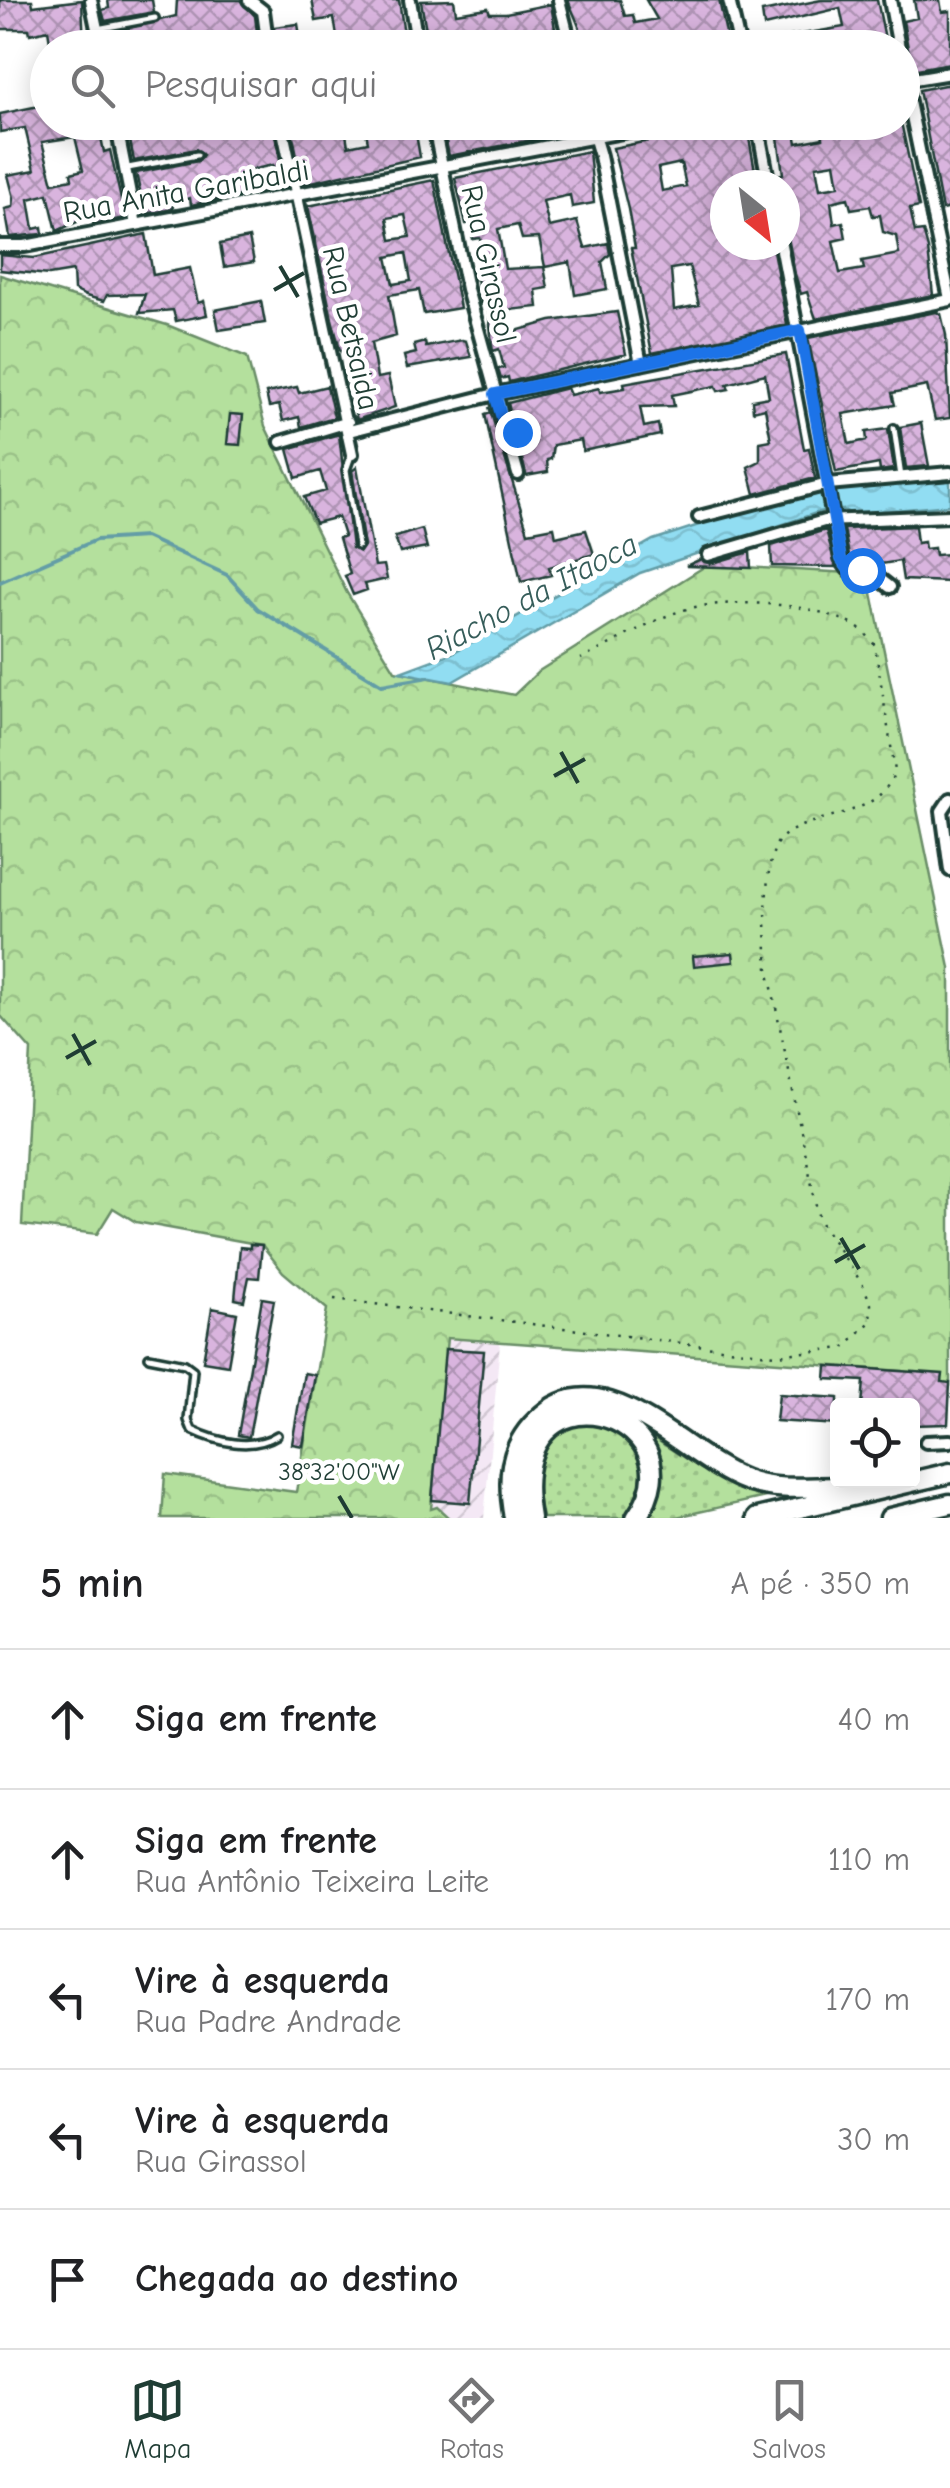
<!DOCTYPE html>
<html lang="pt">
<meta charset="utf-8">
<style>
:root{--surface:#fff;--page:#f2f2f2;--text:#202124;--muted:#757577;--line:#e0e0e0;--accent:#1f3d34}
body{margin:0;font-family:"Comic Neue",sans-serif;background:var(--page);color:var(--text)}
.controls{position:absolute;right:30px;bottom:30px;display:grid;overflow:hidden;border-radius:10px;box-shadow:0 5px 25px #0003}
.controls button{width:90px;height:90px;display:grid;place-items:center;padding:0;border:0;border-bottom:2px solid var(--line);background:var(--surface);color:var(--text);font:50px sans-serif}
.compass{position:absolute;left:710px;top:170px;width:90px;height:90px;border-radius:50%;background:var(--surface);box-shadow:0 5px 25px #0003;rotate:150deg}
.stop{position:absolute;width:30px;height:30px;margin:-22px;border:8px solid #1a73e8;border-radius:50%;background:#fff}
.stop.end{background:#1a73e8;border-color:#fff;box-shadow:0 2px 10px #0008}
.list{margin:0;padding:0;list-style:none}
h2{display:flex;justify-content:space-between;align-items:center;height:130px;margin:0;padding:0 40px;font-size:42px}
h2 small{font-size:32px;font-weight:400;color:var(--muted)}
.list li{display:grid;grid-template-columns:65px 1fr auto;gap:30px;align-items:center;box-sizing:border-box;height:140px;padding:0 40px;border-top:2px solid var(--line)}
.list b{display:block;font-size:38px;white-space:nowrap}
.list p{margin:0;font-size:32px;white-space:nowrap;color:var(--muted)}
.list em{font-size:32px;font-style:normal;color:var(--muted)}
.icon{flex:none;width:55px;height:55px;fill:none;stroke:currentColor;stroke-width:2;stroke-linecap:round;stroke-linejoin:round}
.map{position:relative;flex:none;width:950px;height:1518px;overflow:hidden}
.search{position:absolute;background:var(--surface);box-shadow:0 5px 25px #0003;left:30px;right:30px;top:30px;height:110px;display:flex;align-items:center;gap:25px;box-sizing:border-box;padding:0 35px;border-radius:55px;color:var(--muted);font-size:38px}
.sheet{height:830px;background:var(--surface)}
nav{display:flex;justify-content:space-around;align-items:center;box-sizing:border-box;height:140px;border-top:2px solid var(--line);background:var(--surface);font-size:28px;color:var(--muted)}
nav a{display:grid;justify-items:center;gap:5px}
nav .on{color:var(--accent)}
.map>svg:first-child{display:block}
.industrial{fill:url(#industrial-furrows)}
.grass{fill:url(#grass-dots);stroke:#6a8e68;stroke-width:2.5}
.forest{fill:url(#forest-crowns);stroke:#6a8e68;stroke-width:2.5}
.water{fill:url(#water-waves);stroke:#639da6;stroke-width:2.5}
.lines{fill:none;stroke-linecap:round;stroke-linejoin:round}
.stream{stroke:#639da6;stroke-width:4}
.building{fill:url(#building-cross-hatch);stroke:#1f3d34;stroke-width:2.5;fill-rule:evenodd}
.lane-casing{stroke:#1f3d34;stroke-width:12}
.street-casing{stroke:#1f3d34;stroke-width:18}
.primary-casing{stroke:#1f3d34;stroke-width:25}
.path{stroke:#1f3d34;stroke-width:2.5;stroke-dasharray:2.5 8;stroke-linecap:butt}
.lane{stroke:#fff;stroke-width:5}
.street{stroke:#fff;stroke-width:10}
.primary{stroke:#fff;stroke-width:18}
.route{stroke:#1a73e8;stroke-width:12}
.ticks{fill:none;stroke:#1f3d34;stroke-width:4}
.labels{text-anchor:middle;stroke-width:9;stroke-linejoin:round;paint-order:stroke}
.street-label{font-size:30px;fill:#1f3d34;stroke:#fff}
.water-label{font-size:32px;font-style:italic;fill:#365d5a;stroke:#fff}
.ticks-label{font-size:25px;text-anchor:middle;fill:#1f3d34;stroke:#fff;stroke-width:9;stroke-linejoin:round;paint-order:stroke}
</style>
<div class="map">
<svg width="950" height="1518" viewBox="0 0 950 1518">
<defs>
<pattern id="industrial-furrows" width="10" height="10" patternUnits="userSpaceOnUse" patternTransform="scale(2.5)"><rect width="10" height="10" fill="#f4e8f5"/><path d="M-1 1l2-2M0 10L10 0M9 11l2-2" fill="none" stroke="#d1c8d3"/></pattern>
<pattern id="grass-dots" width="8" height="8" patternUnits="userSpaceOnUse" patternTransform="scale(2.5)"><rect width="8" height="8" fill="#b4e09d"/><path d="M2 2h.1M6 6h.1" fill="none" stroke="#9ac188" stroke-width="1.8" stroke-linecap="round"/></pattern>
<pattern id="forest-crowns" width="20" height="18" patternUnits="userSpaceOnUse" patternTransform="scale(2.5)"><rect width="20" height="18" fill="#b4e09d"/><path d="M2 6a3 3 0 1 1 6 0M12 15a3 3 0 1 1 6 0" fill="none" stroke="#9ac188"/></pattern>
<pattern id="water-waves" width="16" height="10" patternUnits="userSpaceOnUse" patternTransform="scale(2.5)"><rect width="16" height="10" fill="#91ddf2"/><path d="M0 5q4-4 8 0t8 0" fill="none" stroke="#7dbfd0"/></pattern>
<pattern id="building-cross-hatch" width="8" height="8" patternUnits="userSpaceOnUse" patternTransform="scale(2.5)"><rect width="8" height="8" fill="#d9b4de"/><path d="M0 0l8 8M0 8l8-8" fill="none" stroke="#af94b5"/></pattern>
</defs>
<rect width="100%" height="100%" fill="#fff"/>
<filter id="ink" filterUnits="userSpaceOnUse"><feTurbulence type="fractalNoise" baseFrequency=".01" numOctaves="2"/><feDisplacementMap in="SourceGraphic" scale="20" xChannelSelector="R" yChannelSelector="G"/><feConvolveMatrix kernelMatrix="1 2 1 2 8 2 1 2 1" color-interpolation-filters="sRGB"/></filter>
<g filter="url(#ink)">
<path class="industrial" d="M446,1338L500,1343L484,1518H430Z"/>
<path class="grass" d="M616,1413L701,1469L765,1497L672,1518H645L658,1481Z
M584,1424C641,1426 657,1474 627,1518H542C533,1473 531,1436 584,1424Z"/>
<path class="forest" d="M0,275L167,325L247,357L265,426L347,593L395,671L514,695L539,671L707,565L868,574L950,968V1385L903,1371L447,1338L431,1509L437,1507L449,1518H162L165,1474L296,1492L327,1309L283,1272L262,1245L136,1222L113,1208L97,1234L22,1225L31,1050L0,1015Z"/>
<path class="water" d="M950,478V505L852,514L843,510L822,511L640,573L452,682L400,672L452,653L653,540L785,497L840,490L847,484Z"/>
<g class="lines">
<path class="stream" d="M0,582L96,540L145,537L227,575L258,609L382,685L429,677"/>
</g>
<path class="building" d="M0,0H32L33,6L82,0L84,48H51L48,30L30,34L29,29H0Z
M108,0H152L154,12L105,21L102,10L109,8Z
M177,0H240L255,16L259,48H110L108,33L176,16Z
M312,0H399L406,48H339L334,18L316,21Z
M454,0L456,13L488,8L490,13H506L551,4L558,48H429L421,1Z
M568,0H620L625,16L633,15L635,23L657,19L646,0H719L729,48H588Z
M821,0H877L887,48H819V42L756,48L755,42L844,27L840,8L764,26L762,12Z
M914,0H940L942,12L950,11V63L912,70L903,21L917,18Z
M298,24L302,48H277L274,27Z
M950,84V208L942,210L919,90Z
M48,104V122H98L104,152L110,150L125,218L93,224L92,218L79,221L57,231L48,194L29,199L34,229L42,227L43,234L10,237L5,209L13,207L14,198L8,175L35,170L25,128L0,132V114ZM75,137L83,170L71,173L72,179L53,183L42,142Z
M141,122L152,126L272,122L285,182L276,181L273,165L250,170L253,188L246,189L247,194L191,205L190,198L172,202L173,209L145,214L136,173L198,161L203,155L196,149L134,161L128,130L141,128Z
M290,122H344L348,146L368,142L364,122H414L420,157L303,184Z
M442,122H581L583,130L449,156Z
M746,122L757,181L725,185V245H772L787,325L652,353L631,248H635L628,209L613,148ZM681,163L686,186L662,191L658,168ZM689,266L699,305L674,310L671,269Z
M776,122H793L797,143L823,138L820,122H901L919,207L910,209L915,232L923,231L928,249L933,295L816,319L807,292L801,294L795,274L787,232L785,185H779L777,175L783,174ZM835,163L839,186L820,189L816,166ZM848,198L851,209L870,206L873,216L880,215L883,232L896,236L899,254L862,261L864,269L840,273L833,241L846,238L843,222L834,224L831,202Z
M589,151L594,203L572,207L570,195L543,201L549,227L577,221L585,248L608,243L610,254L602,262L607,289L575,295L570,262L545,267L539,238L522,239L518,225L498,229L505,269L544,267L548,288L536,290L538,307L499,311L502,335L551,321L617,312L626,354L509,382L508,377L501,379L498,369L504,368L499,349L493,351L492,346L488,302L481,303L476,272L484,271L480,238L473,239L470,224H466L455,178Z
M434,180L460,308L424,314L419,290L389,295L396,336L371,343L377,378L388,376L395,407L357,420L348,384L353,383L349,361L340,350L332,319L308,206ZM405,215L410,237L391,240L387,218ZM406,253L411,281L393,284L387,257Z
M146,234L153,275L190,268L198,303L204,301L207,315L176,321L173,310L139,313L145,294L107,295L104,301L86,296L74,290L73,271L49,275L0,270V255L34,258Z
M249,238L254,262L224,267L220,244Z
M261,301L265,323L219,330L215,310Z
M936,312L941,314L946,335L950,418L935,420L927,386L892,393L895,405L843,414L849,444L867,440L866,432L888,429L894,469L880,471L879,464L836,472L808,338Z
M462,340L466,341L471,357L407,368L404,356L416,353L414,345L425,342L426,347Z
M786,354L804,449L809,448L815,478L755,494L748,467L760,461V442L771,440L765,408L753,411L752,400L769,397L765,374L727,384L729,389L718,391L716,386L672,395L674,406L640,407L644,427L658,424L660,435L583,451L581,440L553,445L551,459L547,460L548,472L526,476L508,403L567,388L570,395L599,388L600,392L625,388L624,383Z
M327,386L334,417L301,427L299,417L283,421L279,405L269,407L266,393L297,387L299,393Z
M489,407L528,532L554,527L556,537L586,530L594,554L549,567L551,575L521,582L485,414L491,412Z
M230,414L243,415L240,445L227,444Z
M921,423L929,466L906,468L900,427Z
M339,434L352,548L360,552L364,546L352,471L357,467L375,566L384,565L387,579L365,584L367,590L353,595L345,576L350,574L339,538L344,536L338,517L315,523L304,497L326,491L320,471L296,478L288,449Z
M915,526L917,543L924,542L925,549L934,548L935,555L950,554L949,582L903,580L900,561L875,565L849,556L844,529Z
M422,529L427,548L400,553L395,537Z
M826,530L836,567L772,566L771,546Z
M750,552L751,568L686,566L701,559L710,564Z
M733,953L734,962L694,966L693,956Z
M250,1244L262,1245L259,1278L249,1277L244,1301L235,1299L240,1247L250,1248Z
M262,1298L274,1300L249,1437L238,1435Z
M212,1308L237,1313L228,1365L203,1361Z
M445,1349L484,1351L470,1503L432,1500Z
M827,1366L943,1374L942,1382L950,1383L948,1424L912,1425V1406H862L864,1381L826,1379Z
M304,1373L315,1375L303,1446L292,1444Z
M779,1394L838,1398V1425L776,1421Z"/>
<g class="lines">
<g class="lane-casing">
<path id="lane" d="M97,29L155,18
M128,168L197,155
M894,428L901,477
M351,456L346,470L358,546
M149,1357L185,1364L193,1370L188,1420L192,1430C217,1442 252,1451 277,1435"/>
</g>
<g class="street-casing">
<path id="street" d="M91,0L101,48
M249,0L263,11L268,48
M410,0L418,48
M559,0L571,48
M729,0L740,48
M890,0L899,48
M902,68L950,299
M902,81L950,73
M116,122L136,225
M281,122L352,454
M433,122L467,289L518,474
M590,122L600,156L641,364
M757,122L769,185
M781,245L841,559L848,569L868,570L890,587
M0,246H25L675,122
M349,431L495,394L950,300
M281,442L348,422
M699,517L828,484L950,473
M708,555L824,521L950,516
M950,799L942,811L950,870
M926,1442L950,1441"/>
</g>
<g class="primary-casing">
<path id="primary" d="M514,1518C507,1480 508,1448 537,1420C602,1354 683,1457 745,1480C787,1496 831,1481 873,1491
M530,1518C501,1350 710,1414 636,1518
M757,1518L950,1473
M890,1518L950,1504"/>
</g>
<path class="path" d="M207,130L259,122
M518,432L539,428
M334,1299L776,1355L844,1348L870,1322L871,1304L863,1285L819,1220L768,968C766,937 762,865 779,840C813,808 877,823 895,771L875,646C852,601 731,597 687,609C651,619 615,643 581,659"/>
<use href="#lane" class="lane"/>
<use href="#street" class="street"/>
<use href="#primary" class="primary"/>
</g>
</g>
<g class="lines" filter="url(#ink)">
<path class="route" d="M517,432L507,435L495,394L800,330L841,559L848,569L862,570"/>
</g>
<path class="ticks" d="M280,266L298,297M274,290L304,273M561,752L578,783M554,776L585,759M73,1034L90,1065M66,1058L96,1041M841,1238L859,1269M835,1262L865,1245M339,1496L352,1518"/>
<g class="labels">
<g class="street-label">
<text transform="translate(186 191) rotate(-10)" y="10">Rua Anita Garibaldi</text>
<text transform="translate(489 264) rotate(77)" y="10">Rua Girassol</text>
<text transform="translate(351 328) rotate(77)" y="10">Rua Betsaida</text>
</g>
<g class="water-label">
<text transform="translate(531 596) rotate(-28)" y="11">Riacho da Itaoca</text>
</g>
</g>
<g class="ticks-label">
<text x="339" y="1480">38°32'00"W</text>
</g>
</svg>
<div class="controls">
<button><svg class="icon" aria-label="locate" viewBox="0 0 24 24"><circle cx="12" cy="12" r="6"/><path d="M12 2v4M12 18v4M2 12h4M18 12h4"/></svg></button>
</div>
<svg class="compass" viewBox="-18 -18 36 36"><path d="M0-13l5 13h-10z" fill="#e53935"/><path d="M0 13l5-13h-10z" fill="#757577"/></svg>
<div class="stop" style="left:862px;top:570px"></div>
<div class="stop end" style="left:517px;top:432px"></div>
<div class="search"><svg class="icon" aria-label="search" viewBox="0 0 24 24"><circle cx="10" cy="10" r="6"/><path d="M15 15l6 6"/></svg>Pesquisar aqui</div>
</div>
<section class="sheet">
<h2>5 min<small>A pé · 350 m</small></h2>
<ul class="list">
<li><svg class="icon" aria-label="ahead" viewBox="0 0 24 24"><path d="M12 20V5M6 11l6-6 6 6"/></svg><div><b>Siga em frente</b></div><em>40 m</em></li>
<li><svg class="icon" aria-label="ahead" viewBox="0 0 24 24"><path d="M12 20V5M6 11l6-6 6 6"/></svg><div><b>Siga em frente</b><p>Rua Antônio Teixeira Leite</p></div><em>110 m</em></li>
<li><svg class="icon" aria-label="left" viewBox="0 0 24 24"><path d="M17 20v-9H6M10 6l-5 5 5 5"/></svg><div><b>Vire à esquerda</b><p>Rua Padre Andrade</p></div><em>170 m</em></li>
<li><svg class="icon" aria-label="left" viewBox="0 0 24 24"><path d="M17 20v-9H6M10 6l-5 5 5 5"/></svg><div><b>Vire à esquerda</b><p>Rua Girassol</p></div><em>30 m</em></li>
<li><svg class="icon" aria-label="arrive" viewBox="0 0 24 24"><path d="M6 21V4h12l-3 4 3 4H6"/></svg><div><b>Chegada ao destino</b></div></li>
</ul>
</section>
<nav>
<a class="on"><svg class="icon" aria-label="map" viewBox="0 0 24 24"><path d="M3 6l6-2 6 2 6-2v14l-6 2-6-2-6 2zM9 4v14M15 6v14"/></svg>Mapa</a>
<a><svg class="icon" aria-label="directions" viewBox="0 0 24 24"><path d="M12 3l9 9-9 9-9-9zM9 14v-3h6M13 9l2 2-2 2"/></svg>Rotas</a>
<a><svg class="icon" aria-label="saved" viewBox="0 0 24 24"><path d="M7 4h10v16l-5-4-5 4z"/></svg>Salvos</a>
</nav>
